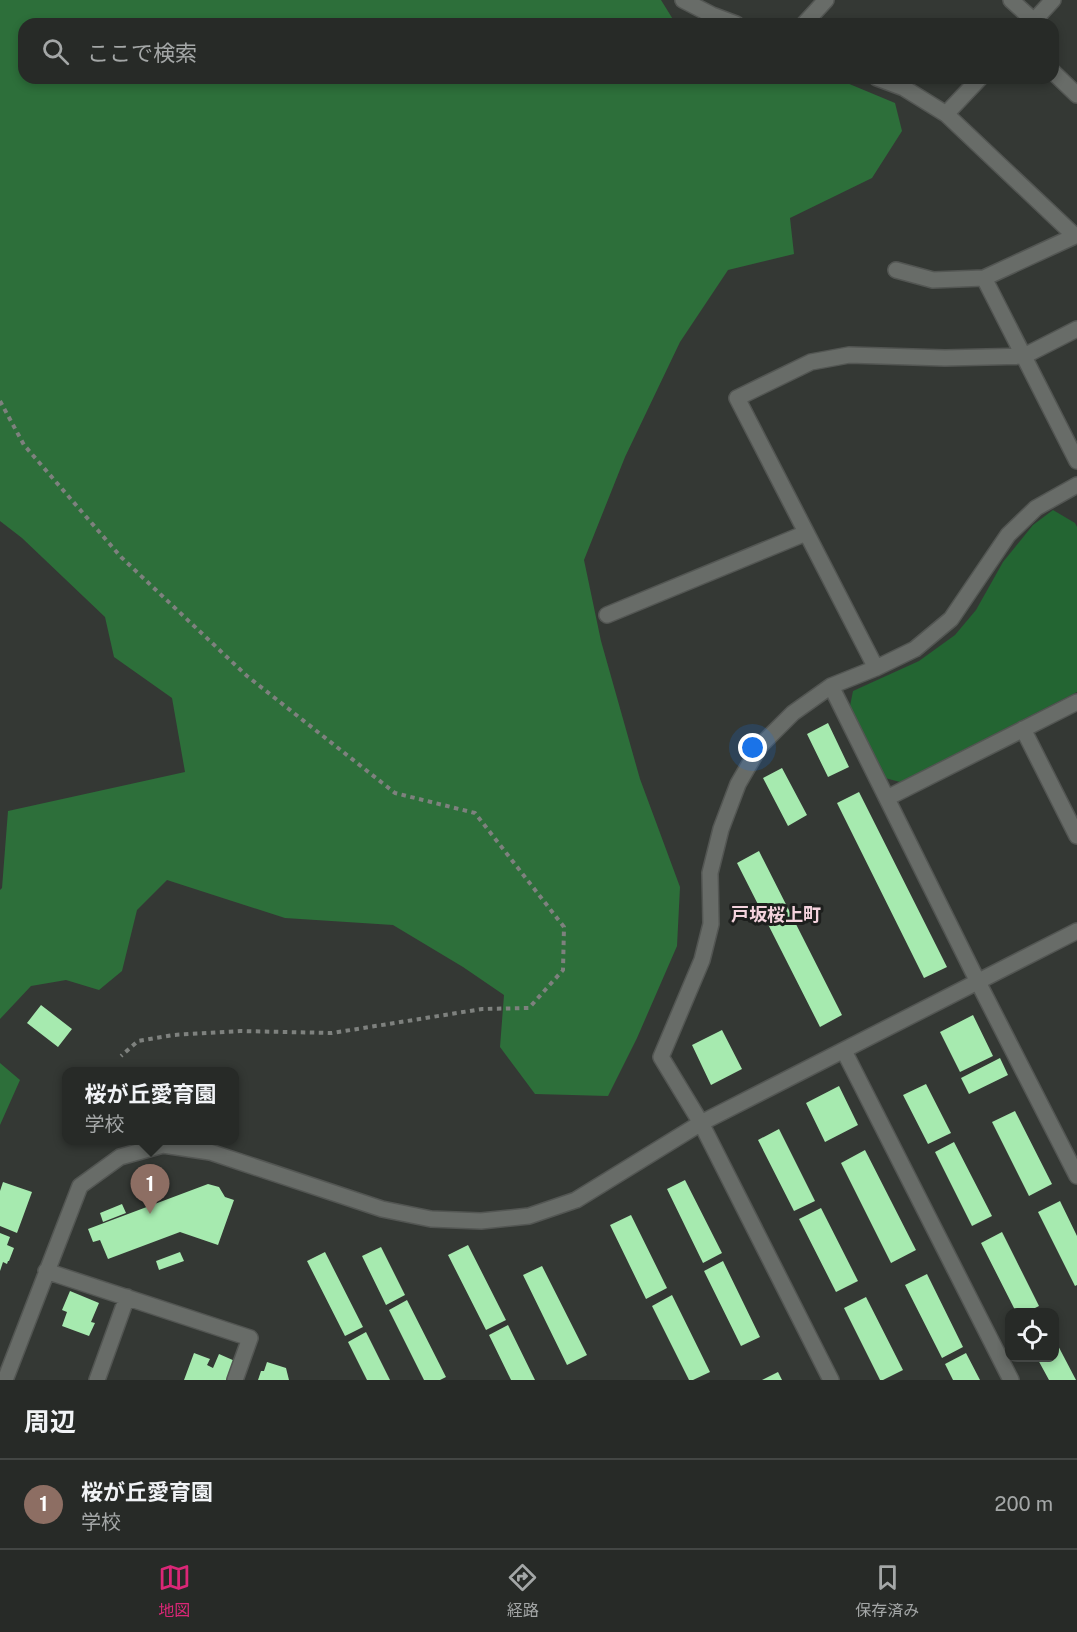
<!DOCTYPE html>
<html lang="ja">
<meta charset="utf-8">
<style>
:root{--surface:#272a27;--page:#333633;--text:#f1f3f6;--muted:#a4a7a7;--line:#434644;--accent:#db2777}
body{margin:0;font-family:"Public Sans","Noto Sans JP",sans-serif;background:var(--page);color:var(--text)}
.controls{position:absolute;right:18px;bottom:18px;display:grid;overflow:hidden;border-radius:12px;box-shadow:0 3px 9px #0003}
.controls button{width:54px;height:54px;display:grid;place-items:center;padding:0;border:0;border-bottom:2px solid var(--line);background:var(--surface);color:var(--text);font:30px sans-serif}
.you{position:absolute;left:753px;top:748px;width:21px;height:21px;margin:-15px;border:4px solid #fff;border-radius:50%;background:#1a73e8;box-shadow:0 0 0 9px #1a73e833}
.badge{display:grid;place-items:center;width:39px;height:39px;border-radius:50%;background:var(--accent);color:#fff;font-size:20px;font-weight:700}
.pin{position:absolute;translate:-50% -50px;filter:drop-shadow(0 2px 3px #0008)}
.pin::after{content:'';position:absolute;top:32px;width:21px;height:18px;background:inherit;clip-path:polygon(0 0,100% 0,50% 100%)}
.popup{position:absolute;left:62px;top:1067px;width:177px;height:78px;box-sizing:border-box;display:grid;place-content:center;border-radius:12px;background:var(--surface);filter:drop-shadow(0 2px 4px #0005);font-size:20px;white-space:nowrap;color:var(--muted)}
.popup b{font-size:22px;color:var(--text)}
.popup::after{content:'';position:absolute;left:50%;top:100%;margin-left:-12px;border:12px solid transparent;border-top-color:var(--surface)}
.list{margin:0;padding:0;list-style:none}
h2{display:flex;justify-content:space-between;align-items:center;height:78px;margin:0;padding:0 24px;font-size:26px}
h2 small{font-size:20px;font-weight:400;color:var(--muted)}
.list li{display:grid;grid-template-columns:39px 1fr auto;gap:18px;align-items:center;box-sizing:border-box;height:90px;padding:0 24px;border-top:2px solid var(--line)}
.list b{display:block;font-size:22px;white-space:nowrap}
.list p{margin:0;font-size:20px;white-space:nowrap;color:var(--muted)}
.list em{font-size:20px;font-style:normal;color:var(--muted)}
.icon{flex:none;width:33px;height:33px;fill:none;stroke:currentColor;stroke-width:2;stroke-linecap:round;stroke-linejoin:round}
.map{position:relative;flex:none;width:1077px;height:1380px;overflow:hidden}
.search{position:absolute;background:var(--surface);box-shadow:0 3px 9px #0003;left:18px;right:18px;top:18px;height:66px;display:flex;align-items:center;gap:15px;box-sizing:border-box;padding:0 21px;border-radius:18px;color:var(--muted);font-size:22px}
.sheet{height:168px;background:var(--surface)}
nav{display:flex;justify-content:space-around;align-items:center;box-sizing:border-box;height:84px;border-top:2px solid var(--line);background:var(--surface);font-size:16px;color:var(--muted)}
nav a{display:grid;justify-items:center;gap:3px}
nav .on{color:var(--accent)}
.map>svg:first-child{display:block}
.green{fill:#236532}
.forest{fill:#2d6f3a}
.building{fill:#a6eaaf}
.lines{fill:none;stroke-linecap:round;stroke-linejoin:round}
.minor-casing{stroke:#535653;stroke-width:18}
.path{stroke:#7e817e;stroke-width:4;stroke-dasharray:4.5 4.5;stroke-linecap:butt}
.minor{stroke:#686c68;stroke-width:15}
.labels{text-anchor:middle;stroke-width:6;stroke-linejoin:round;paint-order:stroke}
.neighbourhood-label{font-size:18px;font-weight:bold;fill:#f4d3dd;stroke:#1d1f1d}
</style>
<div class="map">
<svg width="1077" height="1380" viewBox="0 0 1077 1380">
<rect width="100%" height="100%" fill="#343834"/>
<path class="green" d="M1053,510L1075,523L1077,527V692L900,782L885,778L850,706L853,691L919,661L955,635L976,610L1003,562L1033,525Z"/>
<path class="forest" d="M0,0H661L674,21L680,24H24V78H835L895,103L902,131L872,178L790,218L794,254L728,270L680,342L625,457L584,560L601,641L640,779L680,887L677,946L637,1038L608,1096L535,1094L500,1047L504,995L463,967L393,925L285,918L167,880L137,910L122,971L99,990L66,980L31,986L0,1019V890L2,888L8,811L185,772L172,698L114,657L105,617L22,538L0,521Z
M0,1063L20,1080L0,1125Z"/>
<path class="building" d="M828,723L849,767L828,777L807,734Z
M782,768L807,815L788,826L763,778Z
M859,792L947,967L924,978L837,803Z
M759,851L842,1015L820,1027L737,863Z
M41,1005L72,1029L58,1047L27,1023Z
M973,1015L993,1056L960,1072L940,1032Z
M722,1030L742,1069L711,1085L692,1045Z
M1000,1058L1008,1075L969,1094L961,1078Z
M926,1084L951,1133L928,1144L903,1095Z
M839,1086L858,1125L825,1142L806,1103Z
M1015,1111L1052,1184L1029,1196L992,1122Z
M779,1129L815,1201L794,1211L758,1140Z
M954,1142L992,1216L972,1226L935,1152Z
M865,1150L916,1250L891,1263L841,1163Z
M685,1180L722,1253L703,1263L667,1189Z
M3,1182L32,1192L17,1233L0,1226V1191Z
M208,1184L219,1187L225,1197L234,1200L218,1245L180,1232L108,1259L100,1240L93,1242L88,1229Z
M1060,1201L1077,1236V1285L1075,1286L1038,1212Z
M122,1204L126,1213L103,1222L100,1213Z
M821,1208L858,1281L836,1292L799,1219Z
M631,1215L667,1288L646,1299L610,1225Z
M1002,1232L1039,1306L1027,1312H1016L981,1243Z
M0,1233L10,1237L7,1245L14,1248L9,1261H8L7,1264L3,1262L0,1271Z
M468,1245L506,1320L486,1330L448,1255Z
M381,1247L405,1295L386,1305L362,1256Z
M180,1252L184,1261L159,1270L156,1261Z
M325,1252L363,1327L345,1336L307,1261Z
M723,1261L760,1337L741,1346L704,1271Z
M542,1266L587,1355L567,1365L523,1275Z
M927,1274L963,1347L942,1358L905,1285Z
M70,1291L99,1303L91,1322L95,1323L89,1336L62,1326L67,1312L62,1310Z
M672,1295L710,1372L693,1380H689L652,1306Z
M866,1297L903,1370L883,1380H880L844,1308Z
M407,1300L446,1377L440,1380H424L389,1310Z
M508,1325L535,1380H511L489,1335Z
M366,1332L390,1380H367L348,1342Z
M1054,1338L1076,1380H1049L1037,1358H1054Z
M194,1353L210,1359L207,1365L213,1368L219,1354L235,1361L228,1380H184Z
M966,1353L980,1380H953L945,1364Z
M267,1362L286,1368L289,1380H258L261,1371H264Z
M778,1372L782,1380H762Z"/>
<g class="lines">
<g class="minor-casing">
<path id="minor" d="M683,0L712,15L736,24
M1011,0L1034,21
M804,24L826,0
M1031,24L1053,0
M1053,72L1077,95
M877,78L904,88L946,114L1075,236
M946,114L980,78
M896,270L933,280L984,278L1077,235
M984,278L1077,461
M607,615L806,533
M876,668L737,398L811,362L849,355L945,358L1024,356L1077,329
M831,686L978,982L1077,1176
M1023,729L1077,836
M887,798L1077,702
M844,1051L1011,1380
M46,1271L250,1338L235,1380
M5,1380L80,1186L120,1157L163,1145L210,1152L382,1209L431,1219L481,1221L529,1216L576,1200L701,1123L1077,931
M97,1380L127,1297
M831,1380L701,1123L661,1057L702,960L711,924L710,873L721,829L738,784L760,746L793,713L831,686L876,668L915,649L951,619L1008,535L1036,508L1077,485"/>
</g>
<path class="path" d="M0,401L24,445L121,557L247,676L395,793L475,813L564,927L563,970L529,1008L482,1009L332,1033L240,1031L173,1035L138,1041L121,1056"/>
<use href="#minor" class="minor"/>
</g>
<g class="labels">
<g class="neighbourhood-label">
<text x="776" y="921">戸坂桜上町</text>
</g>
</g>
</svg>
<div class="controls">
<button><svg class="icon" aria-label="locate" viewBox="0 0 24 24"><circle cx="12" cy="12" r="6"/><path d="M12 2v4M12 18v4M2 12h4M18 12h4"/></svg></button>
</div>
<div class="you"></div>
<div class="pin badge" style="left:150px;top:1214px;background:#8d6e63">1</div>
<div class="popup"><b>桜が丘愛育園</b>学校</div>
<div class="search"><svg class="icon" aria-label="search" viewBox="0 0 24 24"><circle cx="10" cy="10" r="6"/><path d="M15 15l6 6"/></svg>ここで検索</div>
</div>
<section class="sheet">
<h2>周辺<small></small></h2>
<ul class="list">
<li><span class="badge" style="background:#8d6e63">1</span><div><b>桜が丘愛育園</b><p>学校</p></div><em>200 m</em></li>
</ul>
</section>
<nav>
<a class="on"><svg class="icon" aria-label="map" viewBox="0 0 24 24"><path d="M3 6l6-2 6 2 6-2v14l-6 2-6-2-6 2zM9 4v14M15 6v14"/></svg>地図</a>
<a><svg class="icon" aria-label="directions" viewBox="0 0 24 24"><path d="M12 3l9 9-9 9-9-9zM9 14v-3h6M13 9l2 2-2 2"/></svg>経路</a>
<a><svg class="icon" aria-label="saved" viewBox="0 0 24 24"><path d="M7 4h10v16l-5-4-5 4z"/></svg>保存済み</a>
</nav>
